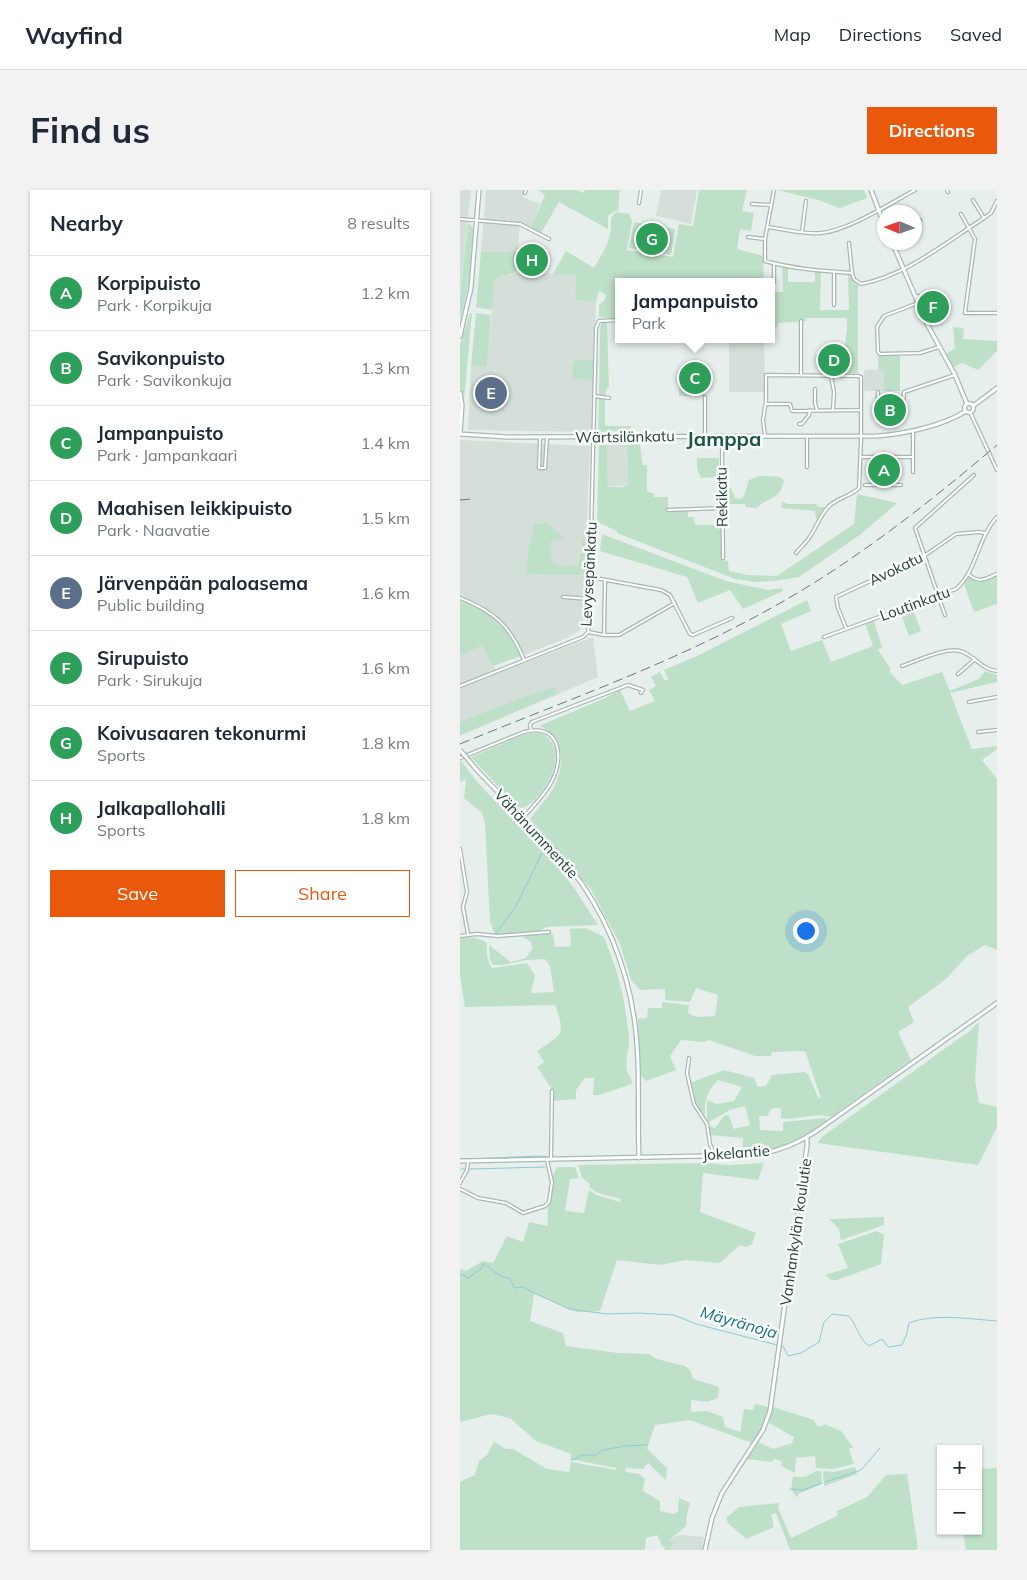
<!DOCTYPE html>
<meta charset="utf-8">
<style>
:root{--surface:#fff;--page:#f2f2f3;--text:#1f2937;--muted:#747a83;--line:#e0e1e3;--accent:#ea580c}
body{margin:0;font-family:Mulish,sans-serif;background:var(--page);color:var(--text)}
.controls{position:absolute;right:15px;bottom:15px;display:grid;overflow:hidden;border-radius:0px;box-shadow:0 1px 4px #0004}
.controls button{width:45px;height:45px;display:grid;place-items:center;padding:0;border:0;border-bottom:1px solid var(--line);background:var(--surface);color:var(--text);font:25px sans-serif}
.compass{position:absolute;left:417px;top:15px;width:45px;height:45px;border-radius:50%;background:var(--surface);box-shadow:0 1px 4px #0004;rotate:272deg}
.you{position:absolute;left:345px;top:740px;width:18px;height:18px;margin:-12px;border:4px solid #fff;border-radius:50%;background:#1a73e8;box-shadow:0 0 0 8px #1a73e833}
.badge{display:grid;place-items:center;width:32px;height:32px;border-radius:50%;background:var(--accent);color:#fff;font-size:16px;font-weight:700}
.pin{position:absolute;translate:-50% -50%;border:2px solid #fff;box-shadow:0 1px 5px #0006}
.popup{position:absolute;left:155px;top:88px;width:160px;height:65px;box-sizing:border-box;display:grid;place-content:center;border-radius:0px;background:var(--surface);filter:drop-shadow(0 1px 4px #0005);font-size:16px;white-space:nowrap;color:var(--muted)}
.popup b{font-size:19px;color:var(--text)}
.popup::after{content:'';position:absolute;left:50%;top:100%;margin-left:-10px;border:10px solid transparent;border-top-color:var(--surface)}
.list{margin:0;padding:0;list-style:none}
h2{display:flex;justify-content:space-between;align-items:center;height:65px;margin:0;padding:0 20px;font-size:21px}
h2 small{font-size:16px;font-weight:400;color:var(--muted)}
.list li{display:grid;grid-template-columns:32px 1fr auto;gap:15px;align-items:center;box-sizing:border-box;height:75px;padding:0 20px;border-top:1px solid var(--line)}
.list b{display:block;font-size:19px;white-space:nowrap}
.list p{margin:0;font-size:16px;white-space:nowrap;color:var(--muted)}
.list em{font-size:16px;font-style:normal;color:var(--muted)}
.actions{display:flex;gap:10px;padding:15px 20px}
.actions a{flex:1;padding:11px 0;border:1px solid var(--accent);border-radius:0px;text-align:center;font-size:18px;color:var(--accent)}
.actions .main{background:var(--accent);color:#fff}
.map{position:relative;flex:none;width:537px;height:1360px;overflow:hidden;border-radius:0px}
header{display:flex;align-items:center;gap:30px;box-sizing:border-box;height:70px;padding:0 25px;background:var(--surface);border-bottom:1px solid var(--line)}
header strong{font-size:24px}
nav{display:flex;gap:28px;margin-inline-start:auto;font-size:18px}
.intro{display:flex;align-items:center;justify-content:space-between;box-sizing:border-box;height:120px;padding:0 30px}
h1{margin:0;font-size:35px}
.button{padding:12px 22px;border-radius:0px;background:var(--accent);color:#fff;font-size:18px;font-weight:700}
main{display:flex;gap:30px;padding:0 30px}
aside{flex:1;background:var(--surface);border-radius:0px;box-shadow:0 1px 4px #0004}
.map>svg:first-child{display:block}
.built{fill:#d4dfda}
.green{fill:#bfe0c8}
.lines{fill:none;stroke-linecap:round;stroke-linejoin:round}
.stream{stroke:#8ec9d4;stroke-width:1}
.street-casing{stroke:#a8b8b2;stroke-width:4.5}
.secondary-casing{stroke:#a4bbb3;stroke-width:5.5}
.street{stroke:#fff;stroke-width:2}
.secondary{stroke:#fff;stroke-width:3}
.rail{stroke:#5f7d75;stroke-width:1;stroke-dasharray:10 5;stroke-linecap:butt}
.secondary-bridge-casing{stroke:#a4bbb3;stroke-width:5.5;stroke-linecap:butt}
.secondary-bridge{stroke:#fff;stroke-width:3}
.labels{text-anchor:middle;stroke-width:5;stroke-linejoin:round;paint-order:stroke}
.street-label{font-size:15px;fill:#24423a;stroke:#f7fbf9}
.water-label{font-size:16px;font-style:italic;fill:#1c6f80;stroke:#f7fbf9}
.district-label{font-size:20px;font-weight:bold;fill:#1f5548;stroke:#f7fbf9}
</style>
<header>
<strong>Wayfind</strong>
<nav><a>Map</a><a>Directions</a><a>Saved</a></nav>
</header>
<div class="intro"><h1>Find us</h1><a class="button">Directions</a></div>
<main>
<aside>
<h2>Nearby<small>8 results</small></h2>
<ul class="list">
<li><span class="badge" style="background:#2e9e5b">A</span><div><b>Korpipuisto</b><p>Park · Korpikuja</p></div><em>1.2 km</em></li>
<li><span class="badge" style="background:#2e9e5b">B</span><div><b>Savikonpuisto</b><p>Park · Savikonkuja</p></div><em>1.3 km</em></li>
<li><span class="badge" style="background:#2e9e5b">C</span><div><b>Jampanpuisto</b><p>Park · Jampankaari</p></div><em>1.4 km</em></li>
<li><span class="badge" style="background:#2e9e5b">D</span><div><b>Maahisen leikkipuisto</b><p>Park · Naavatie</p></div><em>1.5 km</em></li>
<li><span class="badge" style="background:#5c6f8a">E</span><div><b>Järvenpään paloasema</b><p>Public building</p></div><em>1.6 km</em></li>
<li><span class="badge" style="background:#2e9e5b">F</span><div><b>Sirupuisto</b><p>Park · Sirukuja</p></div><em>1.6 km</em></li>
<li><span class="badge" style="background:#2e9e5b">G</span><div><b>Koivusaaren tekonurmi</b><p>Sports</p></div><em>1.8 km</em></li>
<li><span class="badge" style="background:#2e9e5b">H</span><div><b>Jalkapallohalli</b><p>Sports</p></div><em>1.8 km</em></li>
</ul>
<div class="actions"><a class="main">Save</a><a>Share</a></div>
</aside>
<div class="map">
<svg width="537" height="1360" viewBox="0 0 537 1360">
<rect width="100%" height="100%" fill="#e6efeb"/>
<path class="built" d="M0,0H11L0,106Z
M26,0H63V7L80,14L71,37L60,32L58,62H21Z
M201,0H237L231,34L196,26Z
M59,82L116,85L115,110L136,112L132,242L8,240L11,176L27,177L35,89Z
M269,149H304L305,202H269Z
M424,179V201H404V180Z
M2,250L130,256L123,433L119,441L107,448L61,466L46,441L25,422L0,412V251Z
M147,255H167L168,295L148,297Z
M133,447L138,487L0,546V466L22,456L38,483Z
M221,1345L244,1347L242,1360H210L214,1347Z"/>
<path class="green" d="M78,0H116L124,3L125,0H160L158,21H154L148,26V39L99,12L81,43L71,37L85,5Z
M239,0H287L282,21L294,23L291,41L280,39L277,59L303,66L304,92H159V129L139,127V115L144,111L146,105L139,101L136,112L115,110L116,85L93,84L106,61L134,78C144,60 152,50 151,28L156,22L169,24L172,31L167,60L213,67L219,34L233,36Z
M318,0H404L407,8L380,18L358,10Z
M174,32L215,39L211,65L169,58Z
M8,34H10L13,39L10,87L0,132V106Z
M21,62H58L56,82L35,89L32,120L16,117Z
M322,77L328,78V92H355V81L361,82L360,120H389L388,84H392L393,89L398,95V183H381L387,139V128H346V131L318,133L317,137H311V102H323Z
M10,123H12L4,210L0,197V154Z
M16,123L31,125L27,177L11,176Z
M142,132H147L149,198L146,199V206H139L140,138Z
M493,137L504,138L503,149L537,151V161L518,180L502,173L493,177L486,164L495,158Z
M418,164L440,165V201H424V180L418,179Z
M115,170H133L132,190L113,188L112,177Z
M219,178L244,179V206H219Z
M139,208H145V236H171L170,240L138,242Z
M139,254L147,255L148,297H162L168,295L167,255L180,254L182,272L183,275H187V302L194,303V307H208V321H228V327H234V332L236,335H261L262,370L268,371L269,381L287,385L317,386L394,334L397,304L437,313L401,344L339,387L315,391L295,392L275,389L157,343V341L137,332Z
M237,268H259V287L241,288L237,279Z
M309,286L320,287L324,291C320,311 308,306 297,318L286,317L285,314H268L267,298H271L275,308L281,309L284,306L289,290L299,286Z
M322,312L328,314H356L358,317H365L356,330L355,321L321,318Z
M87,333L104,348L90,352L92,373L101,376L119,375L123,350L129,347L127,385L66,384L68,361L75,334Z
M142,344L266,391L308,400L322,398L323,401L283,419L270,400L238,413L227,387L140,361Z
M508,386L517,392L537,386V414L514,422L504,394Z
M347,410L351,421L321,434L331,461L362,450L371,472L413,456L405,433L414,431L422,457L418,460L430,478V482L442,495L482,482L490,501L519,489L525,481L537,485V492L490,503L512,559L537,556V559L522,570L537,589V760L525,755L507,766L486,789L448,817L454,832L438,842L451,870L371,927C354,922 338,931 321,928V918H313L309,922L308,926H299L300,940L323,941V932L365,928L367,931C347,946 331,954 306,963L304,954L296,955L297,963H282L283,948L250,945L249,936L255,938L265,925L269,926L274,939L290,935L285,916L270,920L247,933V910L257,914L274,911L282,897L258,890C246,903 245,909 245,927L235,914L230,893L264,880L294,888L298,897L306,896L312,885L345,882L348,884L358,907L361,909L346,863L343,861L312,862L311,866H295L249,850L244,852L221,850L210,866L216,880L186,891L181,886L178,829L187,828L188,818H202V812L229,815L228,823L236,827L255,826L258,805L236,798L230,812L205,810V799L180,800L171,790L160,754L132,701L90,650L70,629C76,621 83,613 89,605C105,583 109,546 79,536L143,509L160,500L170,521L195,511L189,500L196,496L191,487L200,482L205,491L208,489L204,480L237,466Z
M0,412L25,422L46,441L61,466L33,476L22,456L0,466Z
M452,417L461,441L449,446L440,421Z
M95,497L96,502L94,505L0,545V532L67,506Z
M80,541C87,546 92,551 95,559C100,578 80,613 62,618L56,616L11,567L63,545Z
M0,570L20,595L54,631L87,662L114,698L138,735L86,737L81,741L35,745L30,732L25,633L22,623L4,608L6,589L0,592Z
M126,738L144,747C147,757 152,767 155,777C163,800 167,826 169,850C169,862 162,879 171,888L172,894L139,905H133L134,888H125L116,900V909L93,911V901L77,877L84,872L77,861C103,843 106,846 95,815L5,817L0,785V748C9,747 19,747 27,753C26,762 27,770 32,778L67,773L75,785L71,803L94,802L90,776L85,769L67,770L42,775H33L30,771L29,755L51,772L66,768L72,759L71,752L63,747L65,744H93L95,757L111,756L110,739Z
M519,832L515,890L519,913L537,917V937L518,975L357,953L363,946L511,840Z
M247,973L267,975L304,973L298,990L243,983L240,1022L296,1043L292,1054L286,1057L280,1055L260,1073L225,1070L200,1075L157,1070L140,1121L117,1122L74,1104L70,1131L103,1143L106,1156L158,1163L189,1164L197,1169L225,1176L230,1180L233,1189L259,1197L258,1208L247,1212L231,1210V1222L247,1221L263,1227L265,1237L280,1242L284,1219L293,1220L295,1214L310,1217L301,1240L292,1253L230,1230L195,1235L187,1259L207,1278L206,1290L188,1273L183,1279L166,1278V1282L179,1284L185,1289L183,1301L200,1311V1321L213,1324L218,1322L219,1308L230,1313L227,1325L226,1336L212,1348L209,1352L214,1348L210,1360H205L204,1358L208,1357H203L197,1345L186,1348L185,1360H0V1292L15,1285L19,1271L27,1265L34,1252L46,1259H53L87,1279L109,1282L111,1272L156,1280V1278L111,1269V1264L76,1251L50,1228L31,1224L0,1232V1079L6,1081L23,1071L33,1073L47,1046L63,1052L69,1032L88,1036C87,1017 88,994 97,977H115L119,988L110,989L105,1021L124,1023L129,1000L137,1005L160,1012L161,1009L138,1003L129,997L130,994L122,988L118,975Z
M424,1027V1035L381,1050L379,1039L369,1029Z
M417,1041L424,1045L421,1074L377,1090H371L365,1085L388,1078L378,1054Z
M313,1217L354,1230L357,1236H363L364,1234L381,1241L393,1257L389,1259L394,1274L373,1279L356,1278L355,1266L336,1268L335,1283L321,1276L322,1271L314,1269L313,1272L286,1269L298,1252L313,1259L332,1253L334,1247L309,1233Z
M395,1277L397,1284L364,1296L363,1281L374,1282Z
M537,1278V1360H506L503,1341H518V1279Z
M356,1281H361L362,1294L338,1304V1308L331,1300L333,1286C342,1289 349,1286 356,1281Z
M447,1284L458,1359L455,1360H330L316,1323L311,1324L314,1337L286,1349L268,1333L266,1328L279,1317L319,1313L318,1318L331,1348L377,1326V1321L407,1307L426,1285Z"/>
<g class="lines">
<path class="stream" d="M35,744L38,741L56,716L82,663
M30,747H31
M0,969H9
M12,969L79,966L89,967
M0,979H6
M10,979L85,977
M0,1084L8,1088L21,1079L23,1074C34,1080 35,1085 50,1089L54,1098L62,1097L109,1119L147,1124L178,1123L214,1125L236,1134L317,1155
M321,1156H323L328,1166L341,1163L359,1152L364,1132L372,1124L389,1126C398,1137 398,1148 409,1156L422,1149L428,1157L442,1155L447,1143L449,1133C475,1123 509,1129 537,1131
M166,1256L187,1255
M111,1270L116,1269L121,1265H136L143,1260L165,1256
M365,1292L401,1280L420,1258
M271,1293L272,1294
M330,1299L343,1300L362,1293"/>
<g class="street-casing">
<path id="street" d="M314,0L305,49V71C334,79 362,81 392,83L394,89L401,94C447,85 485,53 524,28L531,23L537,11
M487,0L488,2
M65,3L66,0
M513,10L524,28
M179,13L181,0
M292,14L311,15
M501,24L515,49L505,123H537
M0,29L60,34L89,49
M454,33L460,30
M308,37C324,39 344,45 361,43C387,41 431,13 455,0
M342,42L346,11
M288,47L305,49
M389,53L392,83
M314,74V92
M455,106L480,107
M458,113L424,126L417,137L418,162L420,164L460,163L479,157
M374,115V82
M341,186V131
M371,186L374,202L373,220
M355,199V213L357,220
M418,202C418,215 414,225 431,224C436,224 439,224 443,221L444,202L495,185
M134,206L149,208
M245,207V246
M306,214H330L332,221L401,220
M510,222L537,280
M339,234H342L349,225L350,220
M305,246L303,230L306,211V185L398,186L401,187V251L399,298C391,306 377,308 368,317C360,326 356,338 349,348C345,354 340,358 336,363
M347,246V277
M80,247L79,278H85L87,248
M262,247L263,368
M401,267H453
M453,282V241
M405,295H441
M419,295V267
M208,320L262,318
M508,384C520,394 524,389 537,384
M130,387L201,400L210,405L230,444L233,445L272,428
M103,407L130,409
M0,408C33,421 51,436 64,470
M485,425L455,338L514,285
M386,438L378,418L376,407L464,366L496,344L519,342L525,343
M128,442L144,445H159L215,413
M144,445L145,390
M364,447L496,399C517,381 518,347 537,327
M442,476C457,471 489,455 503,462C515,467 523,480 537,481
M498,484L514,470
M0,496L123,447L128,442L129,432L136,138L139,131L159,130
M509,512L537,507
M71,540L70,535L72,532L168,495L183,500L181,503
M518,542L537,540
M0,568L64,542C99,532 105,566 92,591C85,605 73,616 63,628
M0,659L7,702L3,717L8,744
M0,746L17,744L38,746L89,742
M229,868L227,883L234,914L247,934L250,954L255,966
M91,970L92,901
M0,993L7,980L8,972
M0,999L18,1008L46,1013L63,1023L85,1016L89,1012L92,992L87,970"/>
</g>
<g class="secondary-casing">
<path id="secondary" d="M411,0L424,34
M432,52L467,134L495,185L507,214
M0,146L11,98L19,0
M0,203L2,215L0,244L47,247L417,246C444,244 483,236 506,221
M504.5 218a4.5 4.5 0 1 1 9 0a4.5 4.5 0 1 1-9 0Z
M513,216L537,198
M16,579C47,613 82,643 110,678C144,720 166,774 174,827C181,873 177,921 179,968
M0,971L291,965C315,963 335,955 355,942L537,813
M245,1360L252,1328L262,1303L303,1240L310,1221L347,956V947"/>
</g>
<use href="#street" class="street"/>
<use href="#secondary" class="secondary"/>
<path class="rail" d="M0,310L13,309
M0,554C102,512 208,475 304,422C389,376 464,317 537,255"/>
<g class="secondary-bridge-casing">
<path id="secondary-bridge" d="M0,560L16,579"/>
</g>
<use href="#secondary-bridge" class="secondary-bridge"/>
</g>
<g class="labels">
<g class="street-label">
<text transform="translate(165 247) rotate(-1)" y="5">Wärtsilänkatu</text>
<text transform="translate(262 307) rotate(-91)" y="5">Rekikatu</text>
<text transform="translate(436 379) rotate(-26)" y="5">Avokatu</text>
<text transform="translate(129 384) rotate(-87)" y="5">Levysepänkatu</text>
<text transform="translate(455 414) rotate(-20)" y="5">Loutinkatu</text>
<text transform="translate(76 644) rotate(47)" y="5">Vähänummentie</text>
<text transform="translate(276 963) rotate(-4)" y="5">Jokelantie</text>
<text transform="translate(336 1042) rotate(-82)" y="5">Vanhankylän koulutie</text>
</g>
<g class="water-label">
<text transform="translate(279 1132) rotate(16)" y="6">Mäyränoja</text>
</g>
<g class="district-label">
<text x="264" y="256">Jamppa</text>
</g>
</g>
</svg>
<div class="controls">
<button>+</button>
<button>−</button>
</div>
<svg class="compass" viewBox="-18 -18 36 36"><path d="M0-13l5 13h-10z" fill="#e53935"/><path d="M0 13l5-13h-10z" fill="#747a83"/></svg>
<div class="you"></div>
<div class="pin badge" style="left:424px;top:280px;background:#2e9e5b">A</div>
<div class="pin badge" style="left:430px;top:220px;background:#2e9e5b">B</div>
<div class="pin badge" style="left:235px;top:188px;background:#2e9e5b">C</div>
<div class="popup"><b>Jampanpuisto</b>Park</div>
<div class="pin badge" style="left:374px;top:170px;background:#2e9e5b">D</div>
<div class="pin badge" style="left:31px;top:203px;background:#5c6f8a">E</div>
<div class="pin badge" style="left:473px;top:117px;background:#2e9e5b">F</div>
<div class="pin badge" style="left:192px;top:49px;background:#2e9e5b">G</div>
<div class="pin badge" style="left:72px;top:70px;background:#2e9e5b">H</div>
</div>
</main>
